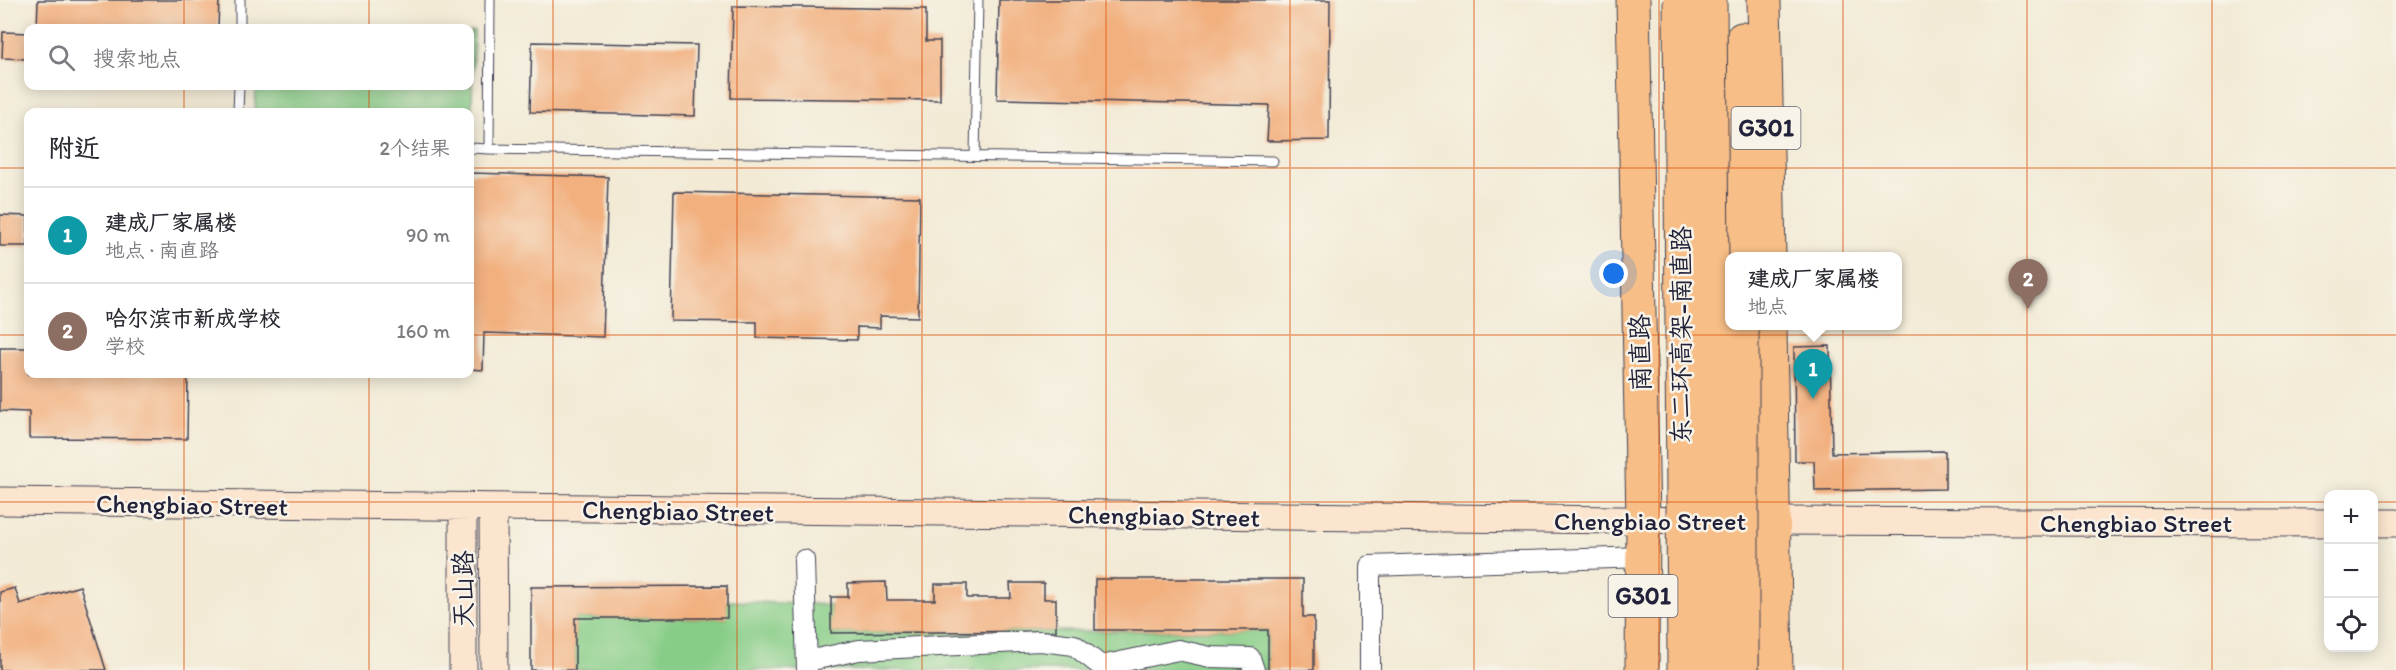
<!DOCTYPE html>
<html lang="zh">
<meta charset="utf-8">
<style>
:root{--surface:#fff;--page:#f7f7f7;--text:#2b2b33;--muted:#7c7c81;--line:#e1e1e2;--accent:#b45309}
body{margin:0;font-family:Itim,"LXGW WenKai TC",sans-serif;background:var(--page);color:var(--text)}
.controls{position:absolute;right:18px;bottom:18px;display:grid;overflow:hidden;border-radius:12px;box-shadow:0 3px 15px #0003}
.controls button{width:54px;height:54px;display:grid;place-items:center;padding:0;border:0;border-bottom:2px solid var(--line);background:var(--surface);color:var(--text);font:30px sans-serif}
.you{position:absolute;left:1614px;top:274px;width:21px;height:21px;margin:-15px;border:4px solid #fff;border-radius:50%;background:#1a73e8;box-shadow:0 0 0 9px #1a73e833}
.badge{display:grid;place-items:center;width:39px;height:39px;border-radius:50%;background:var(--accent);color:#fff;font-size:20px;font-weight:700}
.pin{position:absolute;translate:-50% -50px;filter:drop-shadow(0 2px 3px #0008)}
.pin::after{content:'';position:absolute;top:32px;width:21px;height:18px;background:inherit;clip-path:polygon(0 0,100% 0,50% 100%)}
.popup{position:absolute;left:1725px;top:252px;width:177px;height:78px;box-sizing:border-box;display:grid;place-content:center;border-radius:12px;background:var(--surface);filter:drop-shadow(0 2px 4px #0005);font-size:20px;white-space:nowrap;color:var(--muted)}
.popup b{font-size:22px;color:var(--text)}
.popup::after{content:'';position:absolute;left:50%;top:100%;margin-left:-12px;border:12px solid transparent;border-top-color:var(--surface)}
.list{margin:0;padding:0;list-style:none}
h2{display:flex;justify-content:space-between;align-items:center;height:78px;margin:0;padding:0 24px;font-size:26px}
h2 small{font-size:20px;font-weight:400;color:var(--muted)}
.list li{display:grid;grid-template-columns:39px 1fr auto;gap:18px;align-items:center;box-sizing:border-box;height:96px;padding:0 24px;border-top:2px solid var(--line)}
.list b{display:block;font-size:22px;white-space:nowrap}
.list p{margin:0;font-size:20px;white-space:nowrap;color:var(--muted)}
.list em{font-size:20px;font-style:normal;color:var(--muted)}
.icon{flex:none;width:33px;height:33px;fill:none;stroke:currentColor;stroke-width:2;stroke-linecap:round;stroke-linejoin:round}
.map{position:relative;flex:none;width:2396px;height:670px;overflow:hidden}
.search{position:absolute;background:var(--surface);box-shadow:0 3px 15px #0003;left:24px;top:24px;width:450px;height:66px;display:flex;align-items:center;gap:15px;box-sizing:border-box;padding:0 21px;border-radius:12px;color:var(--muted);font-size:22px}
.panel{position:absolute;background:var(--surface);box-shadow:0 3px 15px #0003;left:24px;top:108px;width:450px;height:270px;border-radius:12px}
.map>svg:first-child{display:block}
.green{fill:#87cd87;stroke:#547861;stroke-width:1.5}
.building{fill:#f2b07f}
.lines{fill:none;stroke-linecap:round;stroke-linejoin:round}
.lane-casing{stroke:#414052;stroke-width:11}
.street-casing{stroke:#414052;stroke-width:22}
.secondary-casing{stroke:#414052;stroke-width:29}
.highway-casing{stroke:#414052;stroke-width:35}
.lane{stroke:#fff;stroke-width:9}
.street{stroke:#fff;stroke-width:20}
.secondary{stroke:#fce5cf;stroke-width:27}
.highway{stroke:#f7be87;stroke-width:33}
.highway-bridge-casing{stroke:#414052;stroke-width:35;stroke-linecap:butt}
.highway-bridge{stroke:#f7be87;stroke-width:33}
.grid{fill:none;stroke:#de560e;stroke-width:1.5;stroke-opacity:0.55}
.labels{text-anchor:middle;stroke-width:5;stroke-linejoin:round;paint-order:stroke}
.shield{fill:#f7f3e8;stroke:#62616f;stroke-width:1.5}
.shield-label{font-size:24px;font-weight:bold;fill:#22223b}
.street-label{font-size:26px;fill:#22223b;stroke:#f7f3e8}
</style>
<div class="map">
<svg width="2396" height="670" viewBox="0 0 2396 670">
<rect width="100%" height="100%" fill="#f7f3e8"/>
<filter id="ink" filterUnits="userSpaceOnUse"><feTurbulence type="fractalNoise" baseFrequency=".0167" numOctaves="2"/><feDisplacementMap in="SourceGraphic" scale="12" xChannelSelector="R" yChannelSelector="G"/><feConvolveMatrix kernelMatrix="1 2 1 2 8 2 1 2 1" color-interpolation-filters="sRGB"/></filter>
<filter id="wash" filterUnits="userSpaceOnUse"><feTurbulence type="fractalNoise" baseFrequency=".008" numOctaves="4" result="noise"/><feDisplacementMap in="SourceGraphic" scale="24" xChannelSelector="R" yChannelSelector="G"/><feGaussianBlur stdDeviation="1.35" result="paint"/><feColorMatrix in="noise" values="0 0 0 0 0 0 0 0 0 0 0 0 0 0 0 0 0 1.4 0 .05"/><feComposite in="paint" operator="in"/></filter>
<g filter="url(#wash)">
<rect width="100%" height="100%" fill="#f2ead5"/>
<path class="green" d="M470,31H474L471,136L470,112H255L256,86H470Z
M727,601L831,605L832,633L1268,630V670H575V618H726Z"/>
<g id="blocks">
<path class="building" d="M38,0H219L218,28H37Z
M999,0H1330L1329,140L1267,141L1269,105L997,99Z
M733,6L926,9V41H940V100L731,98Z
M3,32L28,33V59L2,58Z
M532,42L697,45L695,116L530,112Z
M470,173L608,177L603,337L484,333L483,370L470,369Z
M674,192L920,197L918,317L880,316V328L857,327V340L757,338V322L671,321Z
M0,215L28,216V246H0Z
M1830,346L1832,453L1945,451V489L1815,491L1814,461H1795L1794,347Z
M0,348H28V374H188L187,439L29,438V412L0,411Z
M1095,579H1303V617H1314V670H1268V630H1095Z
M886,582L887,600H935V584H967V598H1011L1010,583H1044V599H1056V631L831,633V597H848V583Z
M80,586L106,670H0V592L15,588L20,604Z
M727,586V618H575V670H531V587Z"/>
</g>
</g>
<g filter="url(#ink)">
<use href="#blocks" fill-opacity="0" stroke="#414052" stroke-width="1.5"/>
<g class="lines">
<g class="lane-casing">
<path id="lane" d="M490,0L489,149L1273,161
M240,28V0
M238,112L239,86
M470,148L489,149
M975,156L978,0"/>
</g>
<g class="street-casing">
<path id="street" d="M804,560L807,670
M812,660L859,650L1041,641L1074,645L1101,666L1178,650L1210,657L1250,658L1254,670
M1370,670V566L1643,557"/>
</g>
<g class="secondary-casing">
<path id="secondary" d="M0,501L1703,521
M463,509V670
M493,509L494,670
M1754,521L2328,523
M2374,523H2396"/>
</g>
<g class="highway-casing">
<path id="highway" d="M1633,0L1643,521L1642,670
M1764,0L1769,256
M1742,256V39
M1770,326L1776,670"/>
</g>
<use href="#lane" class="lane"/>
<use href="#street" class="street"/>
<use href="#secondary" class="secondary"/>
<use href="#highway" class="highway"/>
<g class="highway-bridge-casing">
<path id="highway-bridge" d="M1680,0L1684,670
M1710,0L1715,670
M1742,326V670"/>
</g>
<use href="#highway-bridge" class="highway-bridge"/>
</g>
</g>
<path class="grid" d="M184,0V28M369,0V28M553,0V670M737,0V670M922,0V670M1106,0V670M1290,0V670M1474,0V670M1659,0V670M1843,0V670M2027,0V670M2212,0V670M184,86V112M369,86V112M0,168H28M470,168H2396M0,335H28M470,335H2396M184,374V670M369,374V670M0,502H2328M2374,502H2396"/>
<g class="labels">
<g class="shield">
<rect x="1731.5" y="107" width="69" height="42" rx="4.5"/>
<rect x="1608.5" y="575" width="69" height="42" rx="4.5"/>
</g>
<g class="shield-label">
<text x="1766" y="136">G301</text>
<text x="1643" y="604">G301</text>
</g>
<g class="street-label">
<text transform="translate(1681 335) rotate(-90)" y="9">东二环高架-南直路</text>
<text transform="translate(1640 353) rotate(-91)" y="9">南直路</text>
<text transform="translate(192 505) rotate(1)" y="9">Chengbiao Street</text>
<text transform="translate(678 511) rotate(1)" y="9">Chengbiao Street</text>
<text transform="translate(1164 516) rotate(1)" y="9">Chengbiao Street</text>
<text x="1650" y="530">Chengbiao Street</text>
<text x="2136" y="532">Chengbiao Street</text>
<text transform="translate(463 589) rotate(-90)" y="9">天山路</text>
</g>
</g>
</svg>
<div class="controls">
<button>+</button>
<button>−</button>
<button><svg class="icon" aria-label="locate" viewBox="0 0 24 24"><circle cx="12" cy="12" r="6"/><path d="M12 2v4M12 18v4M2 12h4M18 12h4"/></svg></button>
</div>
<div class="you"></div>
<div class="pin badge" style="left:1813px;top:399px;background:#0f9aa8">1</div>
<div class="popup"><b>建成厂家属楼</b>地点</div>
<div class="pin badge" style="left:2028px;top:309px;background:#8d6e63">2</div>
<div class="search"><svg class="icon" aria-label="search" viewBox="0 0 24 24"><circle cx="10" cy="10" r="6"/><path d="M15 15l6 6"/></svg>搜索地点</div>
<section class="panel">
<h2>附近<small>2个结果</small></h2>
<ul class="list">
<li><span class="badge" style="background:#0f9aa8">1</span><div><b>建成厂家属楼</b><p>地点 · 南直路</p></div><em>90 m</em></li>
<li><span class="badge" style="background:#8d6e63">2</span><div><b>哈尔滨市新成学校</b><p>学校</p></div><em>160 m</em></li>
</ul>
</section>
</div>
